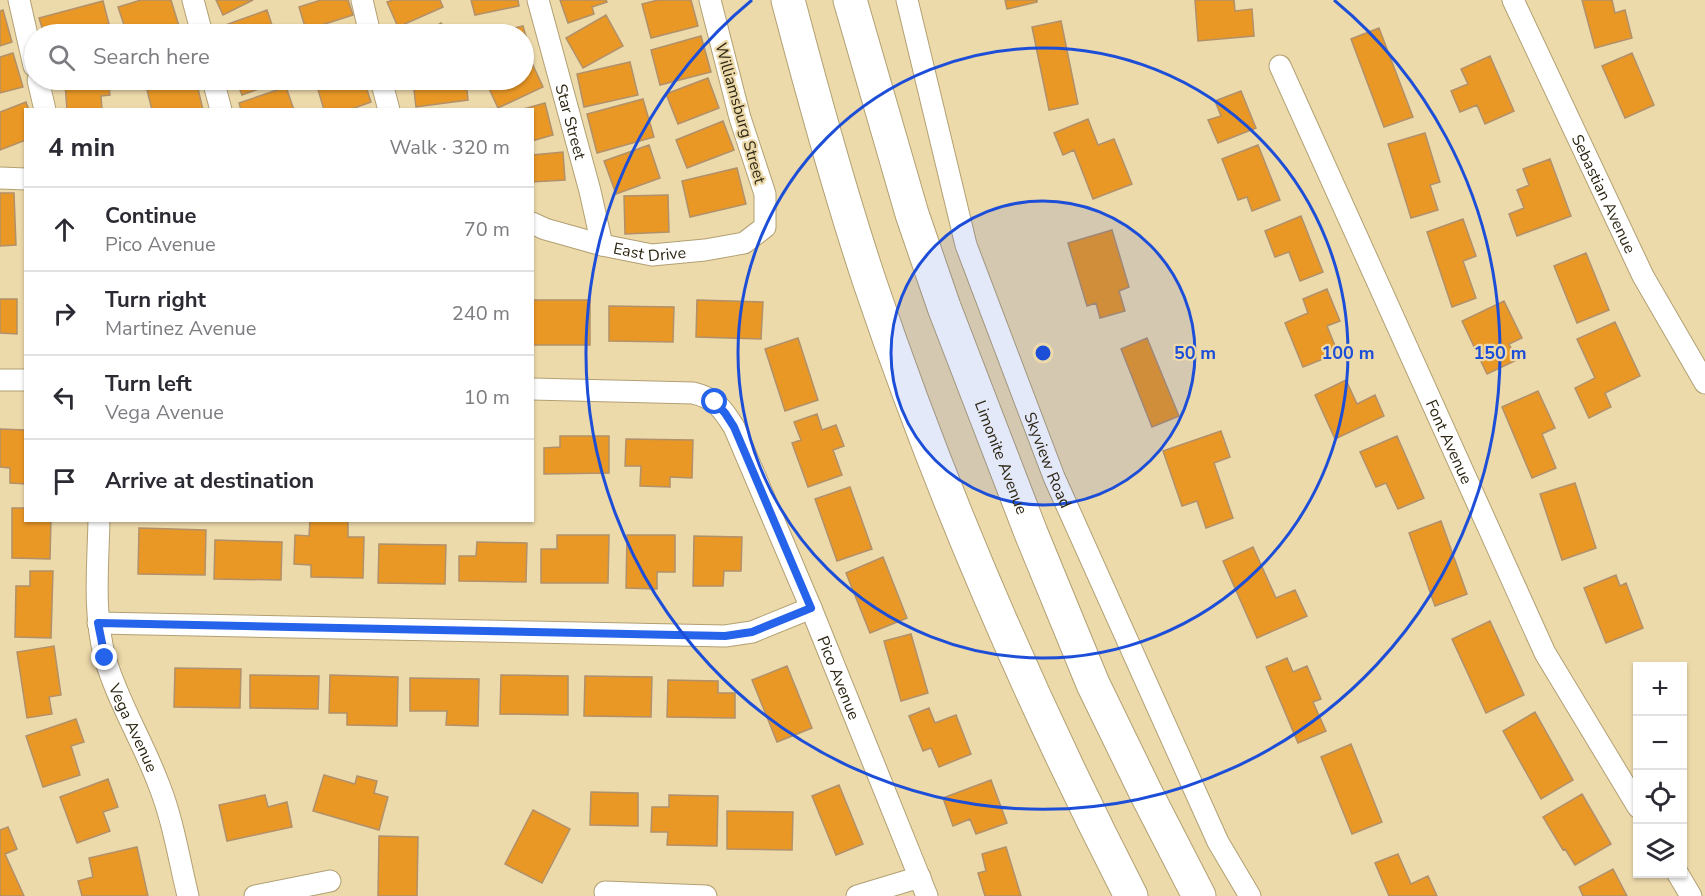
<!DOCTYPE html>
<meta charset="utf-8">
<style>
:root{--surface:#fff;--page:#f7f7f7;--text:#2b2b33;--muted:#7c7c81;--line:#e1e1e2}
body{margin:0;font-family:"Nunito Sans",sans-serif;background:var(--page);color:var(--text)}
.controls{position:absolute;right:18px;bottom:18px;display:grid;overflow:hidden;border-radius:0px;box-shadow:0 2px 4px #0004}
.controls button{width:54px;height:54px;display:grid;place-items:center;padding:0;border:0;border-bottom:2px solid var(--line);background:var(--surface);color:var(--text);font:30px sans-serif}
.stop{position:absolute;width:18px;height:18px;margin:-14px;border:4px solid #2563eb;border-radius:50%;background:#fff}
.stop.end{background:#2563eb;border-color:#fff;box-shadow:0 2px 6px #0008}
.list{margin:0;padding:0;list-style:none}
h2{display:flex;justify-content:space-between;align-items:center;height:78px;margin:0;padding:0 24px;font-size:26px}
h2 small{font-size:20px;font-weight:400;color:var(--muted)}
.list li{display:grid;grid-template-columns:39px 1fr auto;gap:18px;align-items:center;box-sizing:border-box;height:84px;padding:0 24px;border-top:2px solid var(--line)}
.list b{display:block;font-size:22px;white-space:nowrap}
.list p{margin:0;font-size:20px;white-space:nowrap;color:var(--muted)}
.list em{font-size:20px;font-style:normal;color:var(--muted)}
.icon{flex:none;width:33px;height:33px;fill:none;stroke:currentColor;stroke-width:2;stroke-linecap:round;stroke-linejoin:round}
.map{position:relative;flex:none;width:1705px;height:896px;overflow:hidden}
.search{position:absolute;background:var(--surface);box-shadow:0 2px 4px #0004;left:24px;top:24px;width:510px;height:66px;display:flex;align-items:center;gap:15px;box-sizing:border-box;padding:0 21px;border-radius:33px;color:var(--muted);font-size:22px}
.panel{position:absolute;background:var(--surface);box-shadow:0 2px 4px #0004;left:24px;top:108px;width:510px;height:414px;border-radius:0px}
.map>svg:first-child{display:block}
.building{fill:#e99826;stroke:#b1906a;stroke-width:1.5}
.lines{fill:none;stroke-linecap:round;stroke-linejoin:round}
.minor-casing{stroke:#b2a073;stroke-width:23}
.primary-casing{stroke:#b2a073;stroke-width:35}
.minor{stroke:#fff;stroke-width:21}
.primary{stroke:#fff;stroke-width:33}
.route{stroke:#2563eb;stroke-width:8}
.ring{fill:none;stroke:#1d4ed8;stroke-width:3}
.labels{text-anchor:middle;stroke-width:4.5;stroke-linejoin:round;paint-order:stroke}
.street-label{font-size:16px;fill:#2d2613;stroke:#eddaab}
.centre{fill:#1d4ed8;stroke:#eddaab;stroke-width:3}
.ring-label{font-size:18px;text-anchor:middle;font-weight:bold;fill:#1d4ed8;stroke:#eddaab;stroke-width:4.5;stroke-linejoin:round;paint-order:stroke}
</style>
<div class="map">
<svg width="1705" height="896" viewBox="0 0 1705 896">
<rect width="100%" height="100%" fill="#eddaab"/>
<path class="building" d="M141,0H171L179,26L151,34H127L118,7Z
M216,0H253L223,15Z
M321,0H348L353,15L306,30L299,7Z
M393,0H440L443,7L398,27L387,2Z
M471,0H518L519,6L475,15Z
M560,0H606L607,2L592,7L594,14L568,23Z
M658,0H691L698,26L651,38L642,4Z
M1005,0H1037V2L1007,9Z
M1195,0H1234L1235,11L1252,9L1254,36L1198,41Z
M1582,0H1612L1615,13L1625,10L1632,38L1595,48Z
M103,1L109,24L69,34H44L39,18Z
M3,10L12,42L0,46V11Z
M267,10L275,34H223L220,27Z
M606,15L623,46L583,68L566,38Z
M1061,21L1078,104L1049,110L1032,27Z
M441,23L448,34H423Z
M523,26L529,47L524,48V34H490Z
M1379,28L1413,117L1384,127L1351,39Z
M701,36L711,72L660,85L651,50Z
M13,53L23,87L0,93V57Z
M1632,53L1654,105L1625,118L1602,66Z
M1490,56L1514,111L1485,124L1477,105L1460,112L1451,91L1468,84L1461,69Z
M531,61L543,87L498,108L486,82L491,80H524V64Z
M630,62L638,95L584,107L577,74Z
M708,78L719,108L678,124L666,94Z
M108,80L110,95L101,96L102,110H67L65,84Z
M191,80H196L203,110H152L147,90Z
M236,80H283L242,95Z
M338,80H364L371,102L349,110H324L317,86Z
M431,80H466L468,100L416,107L413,82Z
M286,87L294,110H241L239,103Z
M1241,91L1256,128L1218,143L1208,120L1221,116L1215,101Z
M643,99L654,137L597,153L587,114Z
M26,102L29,110H26V140L0,150V112Z
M545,103L553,135L532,141V110H520Z
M1088,119L1098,145L1114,139L1132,184L1093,199L1074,150L1063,155L1054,133Z
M723,121L734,150L687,168L676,140Z
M1425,133L1440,182L1430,185L1438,210L1411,218L1388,144Z
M649,145L660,178L616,194L604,161Z
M1258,145L1280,200L1252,211L1247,197L1238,200L1222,159Z
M563,152L565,180L532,182V155Z
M1550,159L1571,216L1517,236L1509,214L1524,208L1517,190L1529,185L1523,169Z
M737,168L746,204L690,217L682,181Z
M0,193H14L16,245L0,246Z
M668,195L669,232L625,234L624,196Z
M1301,216L1323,272L1300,281L1289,252L1275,257L1265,231Z
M1463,219L1476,256L1463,261L1476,298L1452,307L1427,232Z
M1112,230L1129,287L1119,291L1125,311L1100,318L1096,303L1087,306L1068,243Z
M1586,253L1609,310L1577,323L1554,266Z
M1327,289L1340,321L1327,326L1338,353L1303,367L1285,323L1308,313L1303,299Z
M0,299H17V334L0,333Z
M532,300H590V345H532Z
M697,300L763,302L761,339L696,337Z
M1504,301L1522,338L1509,344L1517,360L1487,374L1462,321Z
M609,306L674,307L673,342L609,341Z
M1615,322L1640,376L1605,393L1611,407L1589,418L1575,388L1595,378L1577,339Z
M798,338L818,400L785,411L765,349Z
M1147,338L1179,416L1152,427L1121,349Z
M1346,380L1357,404L1375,395L1384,416L1335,439L1315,395Z
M1538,391L1555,428L1542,434L1556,468L1532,478L1502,407Z
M817,414L822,430L836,425L844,446L833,450L842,475L808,487L792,443L801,440L794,422Z
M0,429L26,430V484L10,483V468L0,467Z
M1221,431L1230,457L1214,463L1233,518L1206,528L1197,501L1182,506L1163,451Z
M560,436H609V473L544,474V448L560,447Z
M1397,436L1424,498L1398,509L1386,483L1376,487L1360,452Z
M626,439L693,440L692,478L670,477V487L640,486L641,466H625Z
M1575,483L1596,548L1562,560L1540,494Z
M850,487L872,549L837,561L815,499Z
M12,508H26V520H51L50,559L12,558Z
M310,520L348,521V537H364L363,578L311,577V565L294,564L295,535L309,536Z
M1441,521L1467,594L1435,606L1409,533Z
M139,528L206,530L205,575L138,574Z
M557,535H609L608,583H541V549H557Z
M627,535H675V572H657V589L626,588Z
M694,536L742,537L741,571H724L723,586H693Z
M215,540L282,542L281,580L214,579Z
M477,542L527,543L526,582L459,581V556H476Z
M379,544L446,545L445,584L378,583Z
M1253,547L1276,598L1295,590L1307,616L1257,638L1223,561Z
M883,557L907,618L870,633L846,573Z
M30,571H53L51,638L15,637L16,586H30Z
M1616,575L1620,586L1626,583L1643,628L1606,643L1584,588Z
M1490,621L1524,695L1486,713L1452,639Z
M911,634L928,693L901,701L884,641Z
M54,646L61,695L49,697L52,714L27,718L17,652Z
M1287,658L1293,672L1307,666L1321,699L1313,702L1326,731L1298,743L1266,667Z
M787,666L812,728L777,742L752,680Z
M175,668L241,669L240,708L174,707Z
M250,675L319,676L318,709L250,708Z
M330,675L398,677L397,726L347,725V713H329Z
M501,675L568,676V715L500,714Z
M585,676L652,677L651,717L584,716Z
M410,678L479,679L478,726L446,725L447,711H410Z
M668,680L718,681V693H735V718L667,717Z
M929,708L935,723L956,715L971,754L939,767L931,748L923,751L909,716Z
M1535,712L1573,780L1541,799L1503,731Z
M76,719L84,742L71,746L80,775L43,787L26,736Z
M1351,744L1382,822L1352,834L1321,757Z
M324,775L355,784L357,776L377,781L374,793L388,797L379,830L313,811Z
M108,779L118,807L103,812L110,831L77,843L60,797Z
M991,780L1007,823L976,834L970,819L953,826L943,798Z
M839,785L863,844L836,855L812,796Z
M591,792L638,793V826L590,825Z
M1582,794L1611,844L1575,865L1565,849L1563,850L1543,817Z
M265,795L268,807L287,802L292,827L227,841L219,805Z
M669,795L718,796L717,846L667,845L668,832H651L652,807H669Z
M533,810L570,829L542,883L505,864Z
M727,811L793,812L792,850L727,849Z
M8,827L17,849L5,854L24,896H0V830Z
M379,836L418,837L417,896H378Z
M137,847L148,896H82L78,881L93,877L89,858Z
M1006,847L1021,896H985L978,873L986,871L982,854Z
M1398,854L1411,884L1428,876L1437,896H1389L1375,863Z
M1613,869L1627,896H1583L1579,887Z"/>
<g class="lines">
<g class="minor-casing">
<g id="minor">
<path d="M19,0L34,66"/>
<path d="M193,0L202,34"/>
<path d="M362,0L370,34"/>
<path id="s1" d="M538,0L590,191L602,245"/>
<path id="s2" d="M907,0L966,245L1054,477L1218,842L1250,896"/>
<path id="s3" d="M1513,0L1643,276L1705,383"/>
<path id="s4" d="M1280,66L1545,653L1638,807"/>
<path d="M38,80L45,110"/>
<path d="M213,80L221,110"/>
<path d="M381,80L389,110"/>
<path d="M0,178L26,179"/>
<path id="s5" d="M532,223L545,229L602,245L652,255L705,250L744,243L765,227V194L740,118L710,0"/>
<path d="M0,380H26"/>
<path id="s6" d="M532,389L693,393C715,398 722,408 734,427L811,608L927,896"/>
<path id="s7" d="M99,520C98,567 93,613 105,658C118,702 143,742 159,785C173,820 179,859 188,896"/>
<path d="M98,623L725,636L752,632L811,608"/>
<path d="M1678,874L1691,896"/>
<path d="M605,892L706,896"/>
<path d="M255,896L330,881"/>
<path d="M857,896L920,877"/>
</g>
</g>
<g class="primary-casing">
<g id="primary">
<path d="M788,0C813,95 839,190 870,283C941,493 1030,699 1131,896"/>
<path id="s8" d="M850,0L912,214L944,307L1031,533L1093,684L1145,791L1199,896"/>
</g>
</g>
<use href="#minor" class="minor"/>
<use href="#primary" class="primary"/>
</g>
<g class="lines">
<path class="route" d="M105,658L98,623L725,636L752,632L811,608L734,427L725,413L715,402"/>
</g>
<circle cx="1043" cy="353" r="152" fill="#1d4ed8" fill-opacity=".12"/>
<g class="ring">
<circle cx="1043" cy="353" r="152"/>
<circle cx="1043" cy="353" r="305"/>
<path d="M1334 0A457 457 0 1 1 752 0"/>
</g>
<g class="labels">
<g class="street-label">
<text transform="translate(741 113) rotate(74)" y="6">Williamsburg Street</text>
<text dy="6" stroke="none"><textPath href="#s1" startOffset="126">Star Street</textPath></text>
<text dy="6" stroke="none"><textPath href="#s3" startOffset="214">Sebastian Avenue</textPath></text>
<text dy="6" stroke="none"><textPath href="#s5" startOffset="122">East Drive</textPath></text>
<text dy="6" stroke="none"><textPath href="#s4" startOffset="412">Font Avenue</textPath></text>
<text dy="6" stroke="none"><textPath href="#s8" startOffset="482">Limonite Avenue</textPath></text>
<text dy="6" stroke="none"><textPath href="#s2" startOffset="482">Skyview Road</textPath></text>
<text dy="6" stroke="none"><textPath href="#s6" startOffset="488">Pico Avenue</textPath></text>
<text dy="6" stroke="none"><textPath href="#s7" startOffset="214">Vega Avenue</textPath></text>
</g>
</g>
<circle cx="1043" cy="353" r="9" class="centre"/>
<g class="ring-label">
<text x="1195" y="359">50 m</text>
<text x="1348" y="359">100 m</text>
<text x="1500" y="359">150 m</text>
</g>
</svg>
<div class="controls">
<button>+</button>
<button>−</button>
<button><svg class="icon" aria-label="locate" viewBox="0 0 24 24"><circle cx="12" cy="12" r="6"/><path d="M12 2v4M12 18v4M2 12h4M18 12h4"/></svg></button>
<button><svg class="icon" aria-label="layers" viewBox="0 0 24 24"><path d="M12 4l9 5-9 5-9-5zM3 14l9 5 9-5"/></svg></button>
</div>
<div class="stop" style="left:715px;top:402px"></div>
<div class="stop end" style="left:105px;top:658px"></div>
<div class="search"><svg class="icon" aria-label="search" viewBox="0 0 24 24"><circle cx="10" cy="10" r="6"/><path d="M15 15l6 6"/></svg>Search here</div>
<section class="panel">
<h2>4 min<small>Walk · 320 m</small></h2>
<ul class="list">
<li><svg class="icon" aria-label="ahead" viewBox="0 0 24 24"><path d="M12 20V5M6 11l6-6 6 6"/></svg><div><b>Continue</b><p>Pico Avenue</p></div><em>70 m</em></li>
<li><svg class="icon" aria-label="right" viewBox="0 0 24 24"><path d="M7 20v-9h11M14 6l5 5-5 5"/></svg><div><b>Turn right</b><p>Martinez Avenue</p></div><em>240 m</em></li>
<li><svg class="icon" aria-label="left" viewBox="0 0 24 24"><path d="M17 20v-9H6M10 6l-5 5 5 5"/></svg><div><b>Turn left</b><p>Vega Avenue</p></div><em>10 m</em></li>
<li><svg class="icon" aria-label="arrive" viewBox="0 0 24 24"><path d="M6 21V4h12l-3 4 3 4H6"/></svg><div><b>Arrive at destination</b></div></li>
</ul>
</section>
</div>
